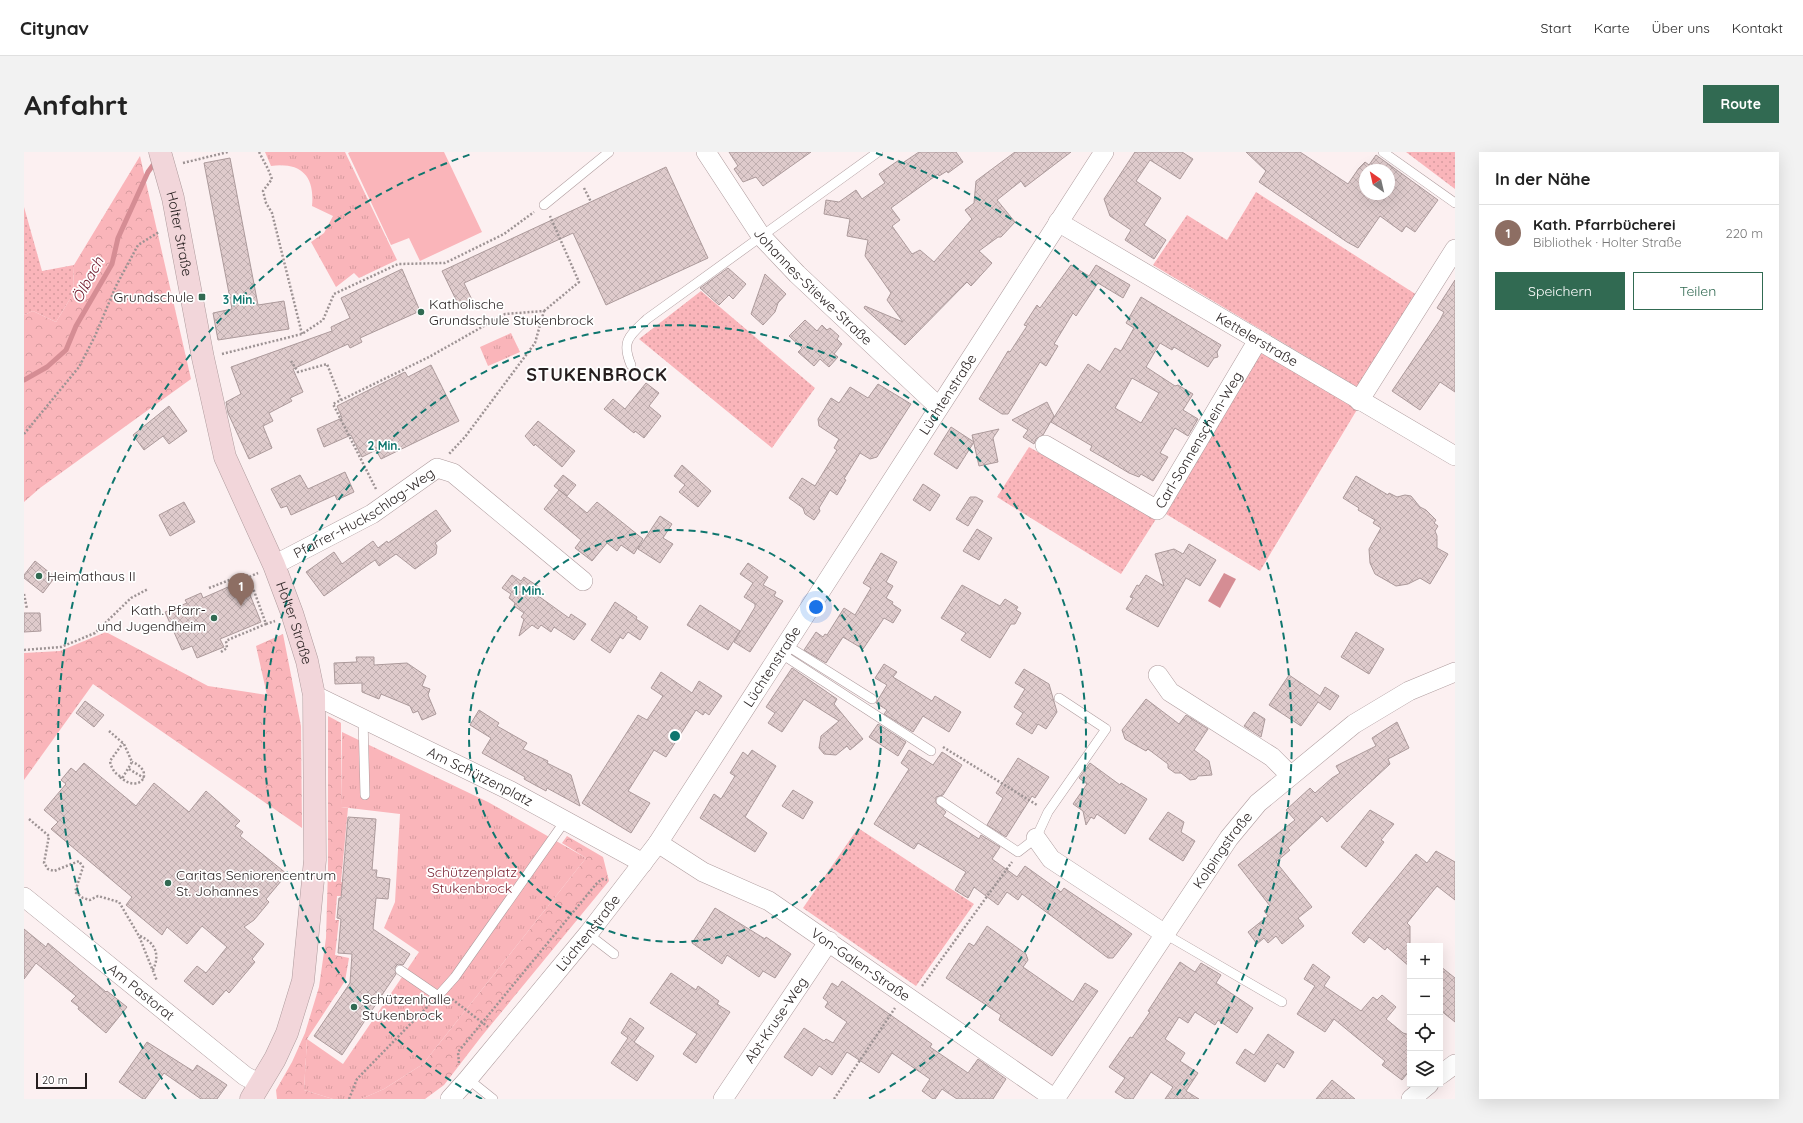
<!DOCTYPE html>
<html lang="de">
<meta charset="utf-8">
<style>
:root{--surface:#fff;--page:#f2f2f2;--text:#222;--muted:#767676;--line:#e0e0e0;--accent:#316a52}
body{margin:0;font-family:Quicksand,sans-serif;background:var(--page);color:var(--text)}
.controls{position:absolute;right:12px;bottom:12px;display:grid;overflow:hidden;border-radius:0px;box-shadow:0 4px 16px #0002}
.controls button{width:36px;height:36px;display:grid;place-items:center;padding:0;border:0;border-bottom:1px solid var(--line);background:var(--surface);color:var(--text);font:20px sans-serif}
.compass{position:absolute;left:1335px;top:12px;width:36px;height:36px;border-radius:50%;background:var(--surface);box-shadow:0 4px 16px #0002;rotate:326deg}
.scale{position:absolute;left:12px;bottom:10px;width:51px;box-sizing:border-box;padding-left:4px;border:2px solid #261f1f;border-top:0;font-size:11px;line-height:14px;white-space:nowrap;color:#261f1f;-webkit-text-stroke:3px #fff;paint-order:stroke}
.you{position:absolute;left:792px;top:455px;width:14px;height:14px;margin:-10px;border:3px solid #fff;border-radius:50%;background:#1a73e8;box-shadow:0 0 0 6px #1a73e833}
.badge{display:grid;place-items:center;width:26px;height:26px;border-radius:50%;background:var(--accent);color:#fff;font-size:13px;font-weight:700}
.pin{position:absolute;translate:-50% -33px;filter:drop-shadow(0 1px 2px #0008)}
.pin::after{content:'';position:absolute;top:21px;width:14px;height:12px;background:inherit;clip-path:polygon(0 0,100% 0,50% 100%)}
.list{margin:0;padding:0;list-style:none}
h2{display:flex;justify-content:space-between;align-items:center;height:52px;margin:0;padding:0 16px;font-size:17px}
h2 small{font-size:13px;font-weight:400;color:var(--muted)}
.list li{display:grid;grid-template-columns:26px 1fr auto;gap:12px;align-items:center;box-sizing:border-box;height:56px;padding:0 16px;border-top:1px solid var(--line)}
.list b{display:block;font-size:15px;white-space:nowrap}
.list p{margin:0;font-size:13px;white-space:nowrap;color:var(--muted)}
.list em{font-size:13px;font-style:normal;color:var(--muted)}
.actions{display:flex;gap:8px;padding:12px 16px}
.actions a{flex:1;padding:9px 0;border:1px solid var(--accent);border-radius:0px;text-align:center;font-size:14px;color:var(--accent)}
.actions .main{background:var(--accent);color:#fff}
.icon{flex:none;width:22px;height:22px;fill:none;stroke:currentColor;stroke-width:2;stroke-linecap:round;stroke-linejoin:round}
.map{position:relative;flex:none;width:1431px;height:947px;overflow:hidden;border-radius:0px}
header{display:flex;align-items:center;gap:24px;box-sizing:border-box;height:56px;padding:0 20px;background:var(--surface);border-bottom:1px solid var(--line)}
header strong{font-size:19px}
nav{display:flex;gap:22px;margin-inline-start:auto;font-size:14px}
.intro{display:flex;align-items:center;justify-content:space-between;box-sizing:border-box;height:96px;padding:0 24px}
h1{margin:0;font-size:28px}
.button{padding:10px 18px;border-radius:0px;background:var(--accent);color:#fff;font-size:14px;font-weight:700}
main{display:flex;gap:24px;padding:0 24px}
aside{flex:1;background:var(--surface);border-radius:0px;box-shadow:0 4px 16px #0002}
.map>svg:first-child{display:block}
.grass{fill:url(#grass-dots)}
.forest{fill:url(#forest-crowns)}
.park{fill:url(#park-tufts)}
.pitch{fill:#fab5ba}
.water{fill:#d58d94}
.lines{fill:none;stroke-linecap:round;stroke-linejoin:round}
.stream{stroke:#d58d94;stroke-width:5}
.building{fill:url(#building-cross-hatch);stroke:#ac9a9b;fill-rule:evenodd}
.lane-casing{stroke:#ae9b9d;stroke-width:10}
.street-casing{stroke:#ae9b9d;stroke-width:20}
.secondary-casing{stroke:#ae9b9d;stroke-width:23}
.path{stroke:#9d9394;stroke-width:2.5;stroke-dasharray:2 2;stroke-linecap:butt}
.lane{stroke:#fff;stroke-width:9}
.street{stroke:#fff;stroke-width:19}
.secondary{stroke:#f2d6da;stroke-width:22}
.ring{fill:none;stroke:#0f766e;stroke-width:2;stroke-dasharray:7 5}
.poi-dot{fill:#316a52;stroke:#fff;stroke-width:1.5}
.labels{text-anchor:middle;stroke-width:3.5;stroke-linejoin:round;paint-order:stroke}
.street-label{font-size:14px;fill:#261f1f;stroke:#fff}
.poi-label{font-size:14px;fill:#261f1f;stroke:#fff;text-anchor:start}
.park-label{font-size:14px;fill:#7c2636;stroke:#fff}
.water-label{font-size:15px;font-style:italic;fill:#6d172a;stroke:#fff}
.district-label{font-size:18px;font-weight:bold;letter-spacing:1px;fill:#261f1f;stroke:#fff}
.centre{fill:#0f766e;stroke:#fff;stroke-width:2}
.ring-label{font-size:12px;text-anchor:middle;font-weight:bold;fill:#0f766e;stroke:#fff;stroke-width:3.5;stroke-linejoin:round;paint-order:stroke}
</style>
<header>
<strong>Citynav</strong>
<nav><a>Start</a><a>Karte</a><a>Über uns</a><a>Kontakt</a></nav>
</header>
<div class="intro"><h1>Anfahrt</h1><a class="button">Route</a></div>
<main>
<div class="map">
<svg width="1431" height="947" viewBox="0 0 1431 947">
<defs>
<pattern id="grass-dots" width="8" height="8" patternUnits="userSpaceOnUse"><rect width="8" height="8" fill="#fab5ba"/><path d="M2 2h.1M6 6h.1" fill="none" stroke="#d69b9f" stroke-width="1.8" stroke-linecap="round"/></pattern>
<pattern id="forest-crowns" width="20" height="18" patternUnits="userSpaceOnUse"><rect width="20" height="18" fill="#fab5ba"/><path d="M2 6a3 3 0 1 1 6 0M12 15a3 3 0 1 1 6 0" fill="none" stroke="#d69b9f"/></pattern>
<pattern id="park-tufts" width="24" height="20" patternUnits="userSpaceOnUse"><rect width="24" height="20" fill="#fab5ba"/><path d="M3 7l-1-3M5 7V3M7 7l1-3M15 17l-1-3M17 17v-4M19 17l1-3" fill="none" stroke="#d69b9f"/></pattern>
<pattern id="building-cross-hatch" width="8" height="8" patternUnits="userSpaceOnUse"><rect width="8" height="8" fill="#dfcbcc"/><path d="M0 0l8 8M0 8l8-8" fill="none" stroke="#bfaeaf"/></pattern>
</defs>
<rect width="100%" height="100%" fill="#fcf0f1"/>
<path class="grass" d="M1382,0H1431V37Z
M1232,40L1393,143L1333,235L1129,113L1163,63L1203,88Z
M0,55L18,119L50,113L49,142L32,170L9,159L0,163Z
M677,139L791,236L748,296L615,187Z
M1238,198L1334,256L1236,419L1142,362Z
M1005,295L1132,367L1097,422L973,345Z
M834,676L950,752L892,834L779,756Z"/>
<path class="forest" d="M116,4L167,227L16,336L0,350V163L9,159L32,170L49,142L50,113Z
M82,480L184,534L243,543L232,494L259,482L277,574L278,676L69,532L0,628V501L36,499Z
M304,564L317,571V655L324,656L317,730L326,731L324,744H313L311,768H315L311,803L325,806L321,829L283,887L280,938L309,947H253L252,938L268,910L281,881L295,835L302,786L304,717Z
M543,684L579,705L585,729L457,885L420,933L401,947H337L360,937L399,912L562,706L538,691Z"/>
<path class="park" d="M241,0H321L373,108L335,126L330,121L312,135L287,90L300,81L309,64L288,54C291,24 277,10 247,14Z
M487,181L496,200L464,214L456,195Z
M318,580L464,650L562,706L399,912L360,937L337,947H309L280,938L283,887L319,912L395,800L360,776L371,750L376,662L317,655Z"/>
<path class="pitch" d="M326,0H420L458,80L396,109L385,86L367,93L324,1Z"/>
<path class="water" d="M1200,421L1212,427L1196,456L1184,449Z"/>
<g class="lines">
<path class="stream" d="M0,228L23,215L42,198L52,174L88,112L94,86L124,20L132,9"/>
</g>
<path class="building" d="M705,0H787L739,34L732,25L719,30L710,17L714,14Z
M895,0H932L939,10L924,21L923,19L915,24L914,22L867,56L876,68L868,74L888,102L896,98L910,110L948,67L941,58L950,51L952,29L991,0H1047L1001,35L997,29L973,48L991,70L977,85H974L955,99L968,111L947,134L943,130L881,193L840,156L841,154L879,170L863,148L867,141L841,104L844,88L823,84L826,67L800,62L802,48L815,50L832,38L838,47L861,31L855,22L875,8L877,12Z
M1111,0H1158L1169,7L1156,27L1126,8L1112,29L1137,46L1120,73L1142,88L1130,107L1101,88L1107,78L1086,64L1080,47Z
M1222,0H1276L1324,32L1335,16L1341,10L1345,13L1352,3L1414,48L1391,80L1382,74L1378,80L1356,64L1334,96L1323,90L1235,30L1242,19ZM1341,18H1365V42H1341Z
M206,6L234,153L260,149L265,177L194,188L189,161L208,157L180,11Z
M642,15L684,106L582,153L549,81L440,131L449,150L436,156L418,119Z
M1047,113L1065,124L1072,113L1106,133L1099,146L1074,131L1052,164L1049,161L1030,192L1034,194L1022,214L1016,210L984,262H978L955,247L984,199L986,200L1003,174L1000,173L1013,153L1016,156Z
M704,116L722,132L709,147L705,143L695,153L676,136Z
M378,117L396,159L336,186L338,190L326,196L324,192L269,217L279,240L266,246L268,249L245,261L249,269L239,274L248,296L225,307L204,261L202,250L217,242L207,215L308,179L307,175L326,166L317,146Z
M741,122L762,142L754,151L751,160L739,173L727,162Z
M1431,128V240L1416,230L1396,258L1368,239L1416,168L1420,160L1413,156Z
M1117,145L1197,193L1193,200L1194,205L1190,206L1184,215L1150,195L1148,198L1136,191L1122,215L1151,234L1154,233L1169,242L1159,258L1174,267L1164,284L1151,276L1136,301L1144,305L1129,329L1117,322L1115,325L1105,321L1085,309L1066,298L1068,294L1027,270L1064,212L1076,220L1091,196L1097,199L1110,176L1102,171ZM1108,226L1135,241L1117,271L1091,256Z
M781,168L793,179L798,173L803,178L806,176L815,184L813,187L818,192L810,202L814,205L805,215L796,207L790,214L774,200L778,196L765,184Z
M407,213L435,269L357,307L352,298L338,305L327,283L300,295L293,277L318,266L313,254L381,220L384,225Z
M622,231L635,241L625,254L637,264L620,286L611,279L610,281L580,257L589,247L601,257Z
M854,232L887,252L853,305L846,307L836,301L820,327L822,328L813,343L806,338L795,356L796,359L790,368L781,362L779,356L765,346L778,326L791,334L813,298L810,296L815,287L795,274L794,267L807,246L815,251L826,235L844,246Z
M1023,250L1030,264L1019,283L1012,287L1010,292L999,285L1004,278L988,268Z
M145,254L163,279L145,292L139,284L120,298L109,283Z
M514,269L551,299L538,315L511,292L510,294L501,284Z
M927,275L950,290L933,317L910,302Z
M975,277L969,286L974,310L955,314L948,283Z
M658,313L687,339L674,355L655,340L661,333L650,324Z
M321,320L330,340L313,348L311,343L267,363L263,354L257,356L247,337L276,323L284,337Z
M539,323L552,333L543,344L530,334Z
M1332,324L1364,343L1365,341L1373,345L1381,343L1387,344L1396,355L1402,358L1412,368L1410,371L1414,374L1411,379L1413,384V396L1424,402L1406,432L1396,426L1384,432L1372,434L1351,422L1346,411L1345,397L1357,376L1349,371L1351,368L1334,358L1335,356L1319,346Z
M899,332L916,343L906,359L889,348Z
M535,338L563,361L573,350L619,387L610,402L597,393L593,399L583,391L568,409L551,396L557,388L520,357Z
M946,345H952L959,349L944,374L932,367Z
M160,350L171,370L146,384L135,363Z
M412,358L427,379L411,391L413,394L412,402L391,417L372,402L355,414L351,408L300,444L282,420L310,400L318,412L349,389L354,396L363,389L364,391Z
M636,364L648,372L639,386L649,392L636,411L614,397Z
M953,377L968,386L955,408L939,399Z
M1165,392L1192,408L1176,434L1162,426L1134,475L1102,457L1109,446L1106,445L1113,433L1115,434L1122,423L1140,434L1131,402L1150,397L1159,402Z
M857,401L873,410L862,430L869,434L862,446L869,450L868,452L877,458L869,471L860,466L839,497L819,485L802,511L780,498L792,480L799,485L801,482L803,483L820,456L831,463L847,436L839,431Z
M11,409L31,425L19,441L0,426V423Z
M724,411L744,425L739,433L752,440L750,444L759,449L726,500L710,490L731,455V452L720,445L729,431L716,422Z
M488,423L497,429L500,425L518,437L513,443L545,466L547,462L562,472L550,488L530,475L527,480L517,473L514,477L508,473L495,484L500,467L497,465L500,461L490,454L491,451L485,446L487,442L478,436Z
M220,428L237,470L196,487L200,495L173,506L168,494L158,498L141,460L163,451L161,448L177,441L179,446Z
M938,433L976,454L981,447L994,455L992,458L997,461L991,472H987L966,506L937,488L942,481L917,466Z
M591,450L613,465L612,467L624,475L616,488L604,480L599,487L596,485L586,501L567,488Z
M676,453L716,479L704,498L663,473Z
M0,461H16L17,479L0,480Z
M1332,480L1360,497L1345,522L1317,505Z
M332,505H350V513L383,511L402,524L398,534L406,537L404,543L412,562L398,568L394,559L389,561L386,554L357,542L355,547L338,540V531L311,532L310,511L333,510Z
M860,512L873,520L869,525L908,549L911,544L937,560L925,580L899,564L889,580L860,562L863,558L852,551L863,533L851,526Z
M768,516L813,547L810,552L839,587L826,598L823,594L812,603L800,602L795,596L797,584L815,569L780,547L758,580L744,571L751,561L742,555Z
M1000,517L1025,532L1033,560L1022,577L1014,572L1008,582L992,572L999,561L990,555L1001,537L991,531Z
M637,520L668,541L675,529L698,544L685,563L681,560L679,563L672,558L642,605L630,598L604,639L626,651L607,681L558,651L614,563L623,568L639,544L627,536Z
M1265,523L1296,544L1301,535L1315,544L1306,558L1294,550L1277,574L1245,553Z
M1122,547L1155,572L1162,563L1184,577L1170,598L1185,609L1188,623L1174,624L1172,627L1166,628L1157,621H1151L1144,616V612L1124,597L1122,599L1101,587L1098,578Z
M61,549L80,563L70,575L52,561Z
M455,558L475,571L473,574L503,591L499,597L524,609L523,611L547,623L556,654L523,636L522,639L500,627L501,625L458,601L467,586L446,573Z
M1230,560L1241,567L1237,585L1220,574Z
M1373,570L1385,596L1364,607L1366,612L1303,670L1298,664L1264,696L1266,698L1252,710L1288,755L1274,766L1280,774L1258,792L1252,784L1244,791L1240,786L1233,792L1224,780L1244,764L1240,759L1246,754L1214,713L1271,668L1262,658L1286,636L1291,641L1308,626L1316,621L1312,614L1352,594L1348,586Z
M854,572L882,590L874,604L845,585Z
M728,598L752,614L721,665L743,681L731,700L676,666L690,642L697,647L711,624L706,621L719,600L724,604Z
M885,598L909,613L918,600L938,613L919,643L912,645V651L922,660L919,664L955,687L957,683L976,695L968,707L993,725L1001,714L1037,740L1040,736L1108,782L1089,806H1084L998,742L994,748L983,740L974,753L950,735L944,746L931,738L942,720L894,691L890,697L850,672L885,617L877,611Z
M994,606L1025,625L1011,646L1008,644L982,685L963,673L979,646L972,641Z
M60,611L112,654L130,631L165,660L182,639L216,669L211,674L219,680L216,684L263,722L242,747L245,750L230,768L220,775L240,792L228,807L231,810L205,841L202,838L189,853L160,829L173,814L182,821L203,795L178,774L163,792L143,775L138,783L102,753L108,745L27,677L34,670L20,658L42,632L37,628L47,616L52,620Z
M1066,611L1096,633L1097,631L1123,647L1101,682L1073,662L1070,667L1067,665L1062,673L1059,659L1049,652L1063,632L1055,626Z
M769,638L789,650L779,667L758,654Z
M1346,658L1370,672L1357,688L1360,690L1342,715L1317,695Z
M1144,660L1160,670L1157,680L1171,689L1159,709L1125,687Z
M324,665L352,667L348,718H353L352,725L366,727L364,747L352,746L349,777L386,802L379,813L374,812L371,815L372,822L318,903L290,884L326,831L328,802L314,801L317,767L313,766L315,746H317Z
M1412,699L1431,710V748L1413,734L1383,771L1386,774V815L1363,795L1361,798L1345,785L1340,791L1328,781L1392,702L1403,711Z
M691,756L741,787L742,785L767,802L751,826L739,819L735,825L703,803L698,812L668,791Z
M963,774L1002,802L1004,808L999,815L1049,850L1061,831L1074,839L1028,904L975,868L977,863L922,826L945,791L950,794Z
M0,777L22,795L24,791L82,840L83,839L103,855L82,881L54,857L55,855L47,849L52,844L12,811L0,827Z
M1156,810L1171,820L1177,811L1197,823L1192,831L1229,856L1213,881L1194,868L1191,873L1171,860L1164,871L1155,865L1141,887L1161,901L1156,909L1174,921L1162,939L1175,947H1141L1149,935L1127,920L1109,947H1102L1091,940L1101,926L1085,915L1106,885L1108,886L1126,860L1124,859Z
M1289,812L1306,825L1300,834L1337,859L1349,845L1353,848L1358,843L1372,855L1362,867L1379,881L1386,883V918L1378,928L1358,913L1361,909L1310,867L1301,880L1273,862L1291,834L1280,827Z
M1416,814L1431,826V870L1416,858Z
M647,821L672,838L674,834L695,849L693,852L706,860L672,911L659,902L673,882L626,851Z
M818,829L908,892L906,895L944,921L954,907L982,927L969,947H933L918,937L911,947H909L898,939L906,927L868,901L855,921L823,900L808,923L795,914L788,924L760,905L780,876L800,889L802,887L809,891L823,870L801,855L804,850L799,846L808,831L814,835Z
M606,866L620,876L610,890L630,904L613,929L587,911L604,886L597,881Z
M1244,882L1270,900L1260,916L1253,911L1241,930L1212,911L1221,897L1230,903Z
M123,890L169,919L173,913L203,933L193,947H177L140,921L121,947H119L95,930Z
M1308,928L1331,947H1292Z"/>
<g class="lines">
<g class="lane-casing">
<path id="lane" d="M1359,0L1431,51
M520,53L585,0
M607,213C597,189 605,184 623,167L854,0
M762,493L848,547
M756,501L907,599
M339,566L341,643
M917,649L994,700L1012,686L1024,660L1082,577L1035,546
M564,782L590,802
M1141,782L1258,850
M376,818L414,844L431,825L541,669
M444,927L469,947"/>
</g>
<g class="street-casing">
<g id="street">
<path id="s1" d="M682,0L737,84L773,122L915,255"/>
<path id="s2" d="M1034,70L1431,304"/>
<path d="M1335,249L1431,97"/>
<path id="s3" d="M1021,293L1133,358L1234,188"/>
<path id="s4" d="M250,413L348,362L413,316L429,321L559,429"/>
<path d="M1134,523L1146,540L1248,605L1266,623"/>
<path id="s5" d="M290,543L487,639L619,711"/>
<path d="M1012,686L1027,707L1141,782"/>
<path id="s6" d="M634,691L679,720L745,749L1031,947"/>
<path id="s7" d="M0,745L221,924L236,932"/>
<path d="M1416,923L1431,912"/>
<path id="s8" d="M426,947L444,927L564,782L634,691L1080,0"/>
<path id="s9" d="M699,947L805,789"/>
<path id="s10" d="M1031,947L1205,686L1234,651L1330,572L1385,539L1431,520"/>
<path d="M1387,947L1405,932"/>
</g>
</g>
<g class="secondary-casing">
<g id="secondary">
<path id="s11" d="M136,0L149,46L179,206L201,305L250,413L268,461L283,509L290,543L291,708L279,829L263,881L251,907L227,947"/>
</g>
</g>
<path class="path" d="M235,0L244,17L248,27L239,39L242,51L248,61L278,182
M159,11L204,0
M560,36L567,50
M520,159L555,130L526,64
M198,202L278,182L299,168L310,142L374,112L421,111L480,82L510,60
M267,209L274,220L303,212L317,248
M0,282L55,215L71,184L92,134L114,93L135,80
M352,337L309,252L405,205L481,162L520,159L511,191L441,285L425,302
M185,436L221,422L225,425L234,421
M0,442L3,457
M242,472L251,469
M0,498L37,495L71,481L107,446L124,437
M197,500L203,496L202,489L206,487L242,472L225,425
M85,579L100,592L108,610L99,625C92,624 87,616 86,609L99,591
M919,595L1013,653
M105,617L120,626
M96,625C116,643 132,619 108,610
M5,667L25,684L20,711L24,717L30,719L55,709L59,715L51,740L59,746L66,748L74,744L95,750L115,784L133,829
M116,784C132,791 136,803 129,818
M898,834L988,710
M428,847L464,875
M435,911L434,900L573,731L578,727L583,728
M325,947L333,927L405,853
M810,947L871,856"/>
<use href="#lane" class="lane"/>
<use href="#street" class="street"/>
<use href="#secondary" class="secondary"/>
</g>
<g class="ring">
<circle cx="651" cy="584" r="206"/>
<path d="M458 947A411 411 0 1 1 844 947"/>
<path d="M152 947A617 617 0 0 1 450 1M852 1A617 617 0 0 1 1150 947"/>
</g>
<g class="poi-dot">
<rect x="174" y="141" width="8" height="8" rx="2"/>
<circle cx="397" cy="160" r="4"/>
<circle cx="15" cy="424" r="4"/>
<circle cx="190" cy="466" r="4"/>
<circle cx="144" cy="731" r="4"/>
<circle cx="330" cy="855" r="4"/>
</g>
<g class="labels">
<g class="street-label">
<text dy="5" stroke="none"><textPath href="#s11" startOffset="84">Holter Straße</textPath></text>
<text dy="5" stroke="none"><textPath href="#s1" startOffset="173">Johannes-Stiewe-Straße</textPath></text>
<text dy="5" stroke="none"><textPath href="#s2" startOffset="231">Kettelerstraße</textPath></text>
<text dy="5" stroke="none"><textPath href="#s8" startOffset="864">Lüchtenstraße</textPath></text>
<text dy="5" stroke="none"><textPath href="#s3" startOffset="211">Carl-Sonnenschein-Weg</textPath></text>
<text dy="5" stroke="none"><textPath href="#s4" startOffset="104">Pfarrer-Huckschlag-Weg</textPath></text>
<text dy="5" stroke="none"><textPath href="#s11" startOffset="492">Holter Straße</textPath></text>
<text dy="5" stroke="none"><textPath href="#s8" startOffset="540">Lüchtenstraße</textPath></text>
<text dy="5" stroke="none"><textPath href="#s5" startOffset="185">Am Schützenplatz</textPath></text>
<text dy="5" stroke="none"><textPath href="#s10" startOffset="300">Kolpingstraße</textPath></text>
<text dy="5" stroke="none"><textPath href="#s8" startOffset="216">Lüchtenstraße</textPath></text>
<text dy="5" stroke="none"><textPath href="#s6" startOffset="237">Von-Galen-Straße</textPath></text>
<text dy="5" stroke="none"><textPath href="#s7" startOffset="151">Am Pastorat</textPath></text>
<text dy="5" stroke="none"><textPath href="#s9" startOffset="95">Abt-Kruse-Weg</textPath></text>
</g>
<g class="poi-label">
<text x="170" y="150" text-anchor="end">Grundschule</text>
<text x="405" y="157">Katholische<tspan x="405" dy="16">Grundschule Stukenbrock</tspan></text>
<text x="23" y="429">Heimathaus II</text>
<text x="182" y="463" text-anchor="end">Kath. Pfarr-<tspan x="182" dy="16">und Jugendheim</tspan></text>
<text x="152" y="728">Caritas Seniorencentrum<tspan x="152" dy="16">St. Johannes</tspan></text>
<text x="338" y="852">Schützenhalle<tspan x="338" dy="16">Stukenbrock</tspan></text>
</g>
<g class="park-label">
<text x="448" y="725">Schützenplatz<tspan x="448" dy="16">Stukenbrock</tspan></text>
</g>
<g class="water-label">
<text transform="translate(64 128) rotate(-62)" y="5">Ölbach</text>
</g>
<g class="district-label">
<text x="573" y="229">STUKENBROCK</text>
</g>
</g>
<circle cx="651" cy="584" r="6" class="centre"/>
<g class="ring-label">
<text x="215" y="152">3 Min.</text>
<text x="360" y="298">2 Min.</text>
<text x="505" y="443">1 Min.</text>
</g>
</svg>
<div class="controls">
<button>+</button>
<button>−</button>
<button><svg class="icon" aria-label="locate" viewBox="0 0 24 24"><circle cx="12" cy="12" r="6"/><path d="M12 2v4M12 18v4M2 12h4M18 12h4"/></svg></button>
<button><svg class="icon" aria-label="layers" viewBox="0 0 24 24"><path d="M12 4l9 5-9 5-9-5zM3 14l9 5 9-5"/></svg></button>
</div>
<svg class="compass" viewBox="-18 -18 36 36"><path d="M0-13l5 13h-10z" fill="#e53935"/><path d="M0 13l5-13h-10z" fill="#767676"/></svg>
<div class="scale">20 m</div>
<div class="you"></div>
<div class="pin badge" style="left:217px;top:454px;background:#8d6e63">1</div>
</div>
<aside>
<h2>In der Nähe<small></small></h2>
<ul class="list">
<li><span class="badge" style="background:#8d6e63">1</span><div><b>Kath. Pfarrbücherei</b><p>Bibliothek · Holter Straße</p></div><em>220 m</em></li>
</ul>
<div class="actions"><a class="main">Speichern</a><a>Teilen</a></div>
</aside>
</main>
